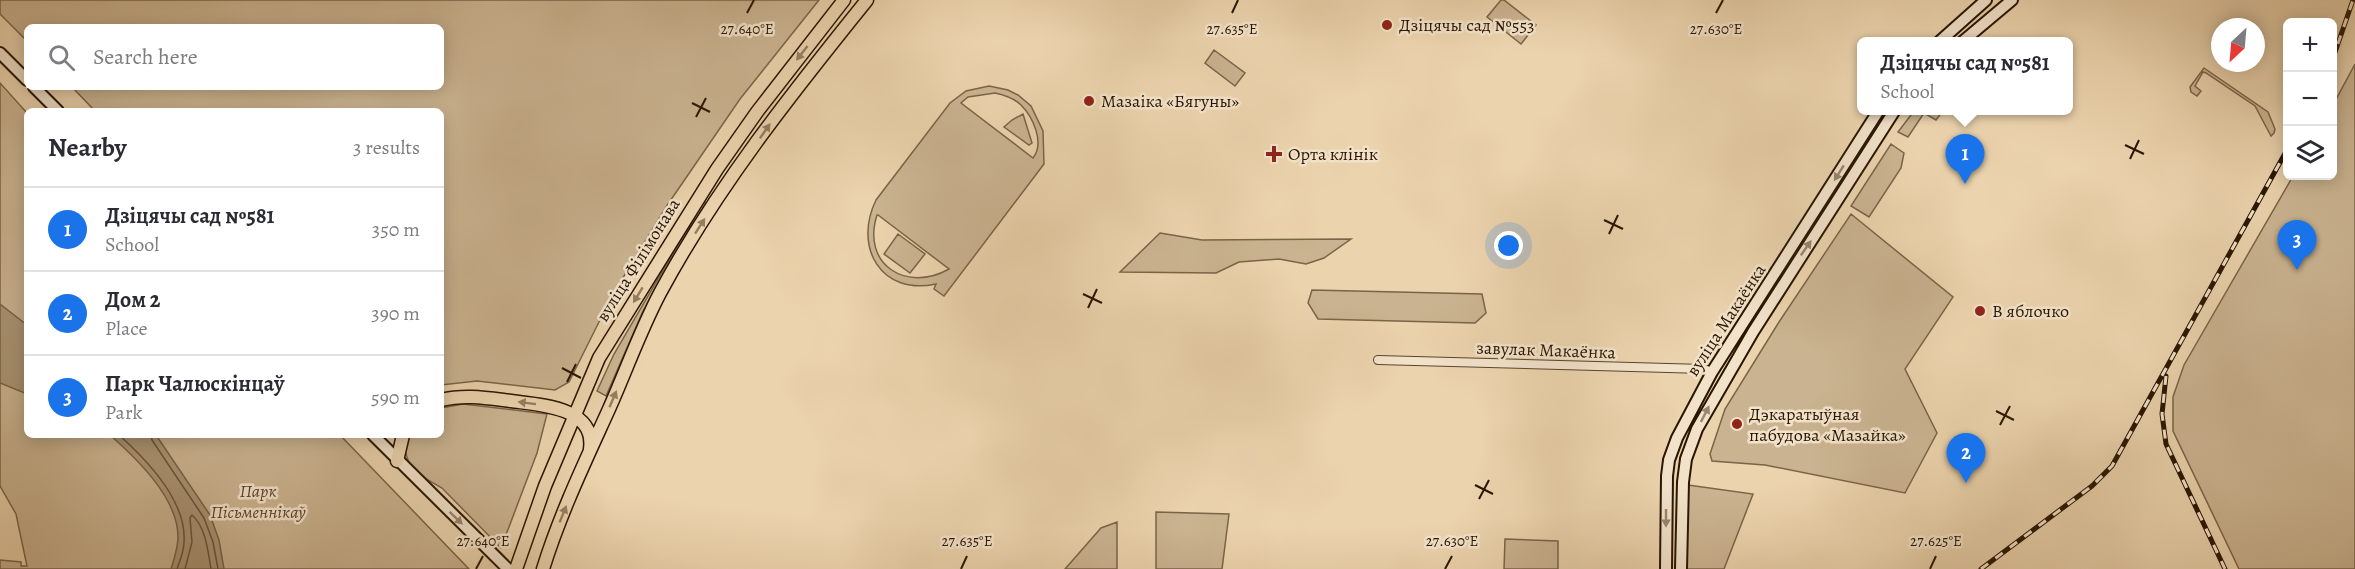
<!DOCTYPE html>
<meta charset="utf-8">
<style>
:root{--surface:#fff;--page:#f2f2f3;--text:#2b2b33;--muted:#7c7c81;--line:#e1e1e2;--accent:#1a73e8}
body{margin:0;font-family:Alegreya,serif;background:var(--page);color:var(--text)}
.controls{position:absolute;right:18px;top:18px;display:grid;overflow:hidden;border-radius:9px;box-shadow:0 3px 15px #0003}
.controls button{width:54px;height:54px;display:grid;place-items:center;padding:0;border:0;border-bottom:2px solid var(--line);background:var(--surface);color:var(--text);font:30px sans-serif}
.compass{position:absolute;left:2211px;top:18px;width:54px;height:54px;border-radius:50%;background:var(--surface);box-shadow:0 3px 15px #0003;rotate:206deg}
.you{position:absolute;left:1509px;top:246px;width:21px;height:21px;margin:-15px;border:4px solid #fff;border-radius:50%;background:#1a73e8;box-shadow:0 0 0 9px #1a73e833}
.badge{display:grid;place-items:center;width:39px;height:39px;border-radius:50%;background:var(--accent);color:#fff;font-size:20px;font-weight:700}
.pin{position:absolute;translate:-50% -50px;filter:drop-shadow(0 2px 3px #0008)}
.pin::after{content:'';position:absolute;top:32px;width:21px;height:18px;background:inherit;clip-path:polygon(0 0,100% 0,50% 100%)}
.popup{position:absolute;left:1857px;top:37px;width:216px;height:78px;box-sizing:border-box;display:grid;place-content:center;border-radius:9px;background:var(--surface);filter:drop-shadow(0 2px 4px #0005);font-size:20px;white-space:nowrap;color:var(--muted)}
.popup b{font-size:22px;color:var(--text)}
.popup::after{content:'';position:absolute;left:50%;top:100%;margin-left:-12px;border:12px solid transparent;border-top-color:var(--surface)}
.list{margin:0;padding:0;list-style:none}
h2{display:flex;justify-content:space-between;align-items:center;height:78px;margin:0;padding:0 24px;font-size:26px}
h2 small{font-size:20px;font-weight:400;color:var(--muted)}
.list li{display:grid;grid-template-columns:39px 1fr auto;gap:18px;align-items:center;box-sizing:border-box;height:84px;padding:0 24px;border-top:2px solid var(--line)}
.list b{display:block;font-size:22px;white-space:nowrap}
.list p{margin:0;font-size:20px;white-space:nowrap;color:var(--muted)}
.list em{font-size:20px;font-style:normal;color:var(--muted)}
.icon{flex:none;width:33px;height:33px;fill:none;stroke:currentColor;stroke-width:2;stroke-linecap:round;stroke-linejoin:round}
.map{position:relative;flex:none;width:2355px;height:569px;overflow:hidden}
.search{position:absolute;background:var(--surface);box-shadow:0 3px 15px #0003;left:24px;top:24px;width:420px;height:66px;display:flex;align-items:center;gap:15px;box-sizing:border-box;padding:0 21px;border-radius:9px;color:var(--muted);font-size:22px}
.panel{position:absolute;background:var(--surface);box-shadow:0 3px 15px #0003;left:24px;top:108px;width:420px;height:330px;border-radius:9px}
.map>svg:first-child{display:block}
.green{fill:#cab390;stroke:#7a6448;stroke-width:1.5;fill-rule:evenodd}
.water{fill:#a99373;stroke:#766145;stroke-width:1.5}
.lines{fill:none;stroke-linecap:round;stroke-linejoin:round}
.shore{stroke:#69543a;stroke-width:1.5}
.street-casing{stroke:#5a452c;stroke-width:10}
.secondary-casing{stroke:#291601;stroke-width:14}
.primary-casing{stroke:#291601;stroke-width:15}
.street{stroke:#f2e2ca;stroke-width:8}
.secondary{stroke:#f2e2ca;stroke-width:10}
.primary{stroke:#ebd3ad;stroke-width:12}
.rail-casing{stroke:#291601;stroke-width:5}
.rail{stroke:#f2e2ca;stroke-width:3;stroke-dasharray:9;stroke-linecap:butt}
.oneway{fill:#947e60}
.oneway2{fill:#988670}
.ticks{fill:none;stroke:#291601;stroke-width:2}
.poi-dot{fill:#8f2418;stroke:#f2e2ca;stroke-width:2}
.labels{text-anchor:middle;stroke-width:5;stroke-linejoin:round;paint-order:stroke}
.poi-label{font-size:18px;fill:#291601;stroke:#f2e2ca;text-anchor:start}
.street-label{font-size:18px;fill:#291601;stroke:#f2e2ca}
.park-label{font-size:18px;font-style:italic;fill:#59452c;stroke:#f2e2ca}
.ticks-label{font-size:15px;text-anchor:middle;fill:#291601;stroke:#f2e2ca;stroke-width:5;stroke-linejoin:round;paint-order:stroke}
</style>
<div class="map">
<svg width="2355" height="569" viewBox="0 0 2355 569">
<rect width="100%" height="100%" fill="#ebd3ad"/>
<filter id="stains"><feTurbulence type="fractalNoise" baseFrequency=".00333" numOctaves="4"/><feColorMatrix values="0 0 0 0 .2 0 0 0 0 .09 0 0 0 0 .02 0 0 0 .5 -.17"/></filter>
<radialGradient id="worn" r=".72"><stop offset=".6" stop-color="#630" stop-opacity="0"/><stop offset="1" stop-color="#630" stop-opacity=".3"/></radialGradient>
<path class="green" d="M0,0H819L740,99L666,207L613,294L569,382L555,390L477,381L441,385V111H95L72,87H441V27H27V41L0,14Z
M1501,0H1504L1536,25L1521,44L1487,17Z
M1214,50L1245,73L1235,86L1205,63Z
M2355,64V569H2239L2173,431V397L2184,365L2293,176H2332L2333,105Z
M2204,68L2268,112L2275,129L2274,133L2271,136L2255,106L2206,73L2203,72L2195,86L2201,91L2197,96L2191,92L2190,87Z
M0,83L27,113V435H340L469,569H0V560L21,562V566H27L16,514L0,486Z
M989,86L1008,90L1018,95L1031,106L1043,131L1044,164L944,296L934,289L936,284C881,296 853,247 876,200L950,103L966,91ZM995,93C1004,95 1014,98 1021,105C1033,117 1045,143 1033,158L961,103L968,97ZM877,215H878L949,269C907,293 861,265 877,215Z
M1914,111V110L1943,111L1936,120L1924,113L1908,137L1898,132Z
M1023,114L1032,143L1029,145L1004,127L1012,120Z
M1891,144L1904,153L1901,168L1869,217L1851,206Z
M703,202L706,203L643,311L606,396L597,391L614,354Z
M1851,214L1953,297L1905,369L1937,433L1905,493L1765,465L1712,461L1710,454L1725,409L1779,322Z
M1160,233L1202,240L1351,239L1324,258L1306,264L1279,259L1239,262L1216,273L1120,272Z
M898,234L925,254L910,273L884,254Z
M1312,290L1482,294L1486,313L1475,323L1318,319L1308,303Z
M463,404L547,414L537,453L501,548L442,488L416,473L410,466L405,451L408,435H441V408Z
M1688,485L1753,494L1724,569H1686Z
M1156,512L1229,514L1222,569H1156Z
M1117,522V569H1065L1101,528Z
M1505,539L1558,541V569H1504Z"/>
<path class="water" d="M0,304L27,325V394L0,383Z
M110,435H156L210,515L219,540L224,569H171C174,559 178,548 178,537C178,498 137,459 110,435Z"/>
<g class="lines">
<path class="shore" d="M119,435C147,460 187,502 184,542C184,552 180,560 177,569
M151,435L152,440L204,518L213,542L218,569
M185,569L192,542L190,518L192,515C206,527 208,552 211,569"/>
<g class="street-casing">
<path id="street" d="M1378,360L1704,369L1712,372"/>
</g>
<g class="secondary-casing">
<path id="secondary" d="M1939,42L1986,0
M1962,42L2012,0
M0,53L27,80
M34,87L58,111
M373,435L508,569
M1666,569L1667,476L1669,460L1677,438L1712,372L1879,110
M1681,569L1683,482L1686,459L1697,429L1753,332L1895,110"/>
</g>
<g class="primary-casing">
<path id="primary" d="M441,400C465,394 487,398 511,401C540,405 596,407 590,449
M397,461L403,435
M516,569L545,486L599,358L717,169L757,112L844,0
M543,569C560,514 585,462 609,409C626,371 640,331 660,293C717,187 792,93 867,0"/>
</g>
<use href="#street" class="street"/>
<use href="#secondary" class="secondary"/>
<use href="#primary" class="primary"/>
<g class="rail-casing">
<path id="rail" d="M2332,61L2353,0
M2166,376L2162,414L2166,444L2225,569
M1981,569L2092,486L2112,466L2288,148"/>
</g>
<use href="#rail" class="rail"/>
</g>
<defs><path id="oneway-solid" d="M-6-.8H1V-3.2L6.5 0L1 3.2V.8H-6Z" transform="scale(1.5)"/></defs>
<g class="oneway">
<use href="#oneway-solid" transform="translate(802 53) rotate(128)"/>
<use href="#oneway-solid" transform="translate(765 131) rotate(-55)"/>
<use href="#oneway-solid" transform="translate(700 226) rotate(-57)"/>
<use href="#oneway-solid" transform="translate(638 295) rotate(121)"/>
<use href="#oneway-solid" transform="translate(613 399) rotate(-67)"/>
<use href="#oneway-solid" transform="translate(527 403) rotate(-173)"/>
<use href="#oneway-solid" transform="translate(563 514) rotate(-68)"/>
</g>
<g class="oneway2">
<use href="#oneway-solid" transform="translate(1839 173) rotate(122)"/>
<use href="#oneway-solid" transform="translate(1806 248) rotate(-55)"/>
<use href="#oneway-solid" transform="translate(1705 414) rotate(-63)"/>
<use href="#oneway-solid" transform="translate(456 518) rotate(44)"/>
<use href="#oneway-solid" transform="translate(1666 518) rotate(90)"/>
</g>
<path class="ticks" d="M747,13L754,0M1232,13L1238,0M1716,13L1723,0M692,103L710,112M696,117L706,98M2125,145L2144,154M2130,159L2139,140M1604,220L1623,229M1609,234L1618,215M1083,294L1102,303M1088,308L1097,289M562,368L581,378M567,382L576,364M1996,411L2014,420M2000,425L2010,406M1475,485L1493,494M1479,499L1489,480M476,569L483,556M961,569L967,556M1445,569L1452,556M1930,569L1936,556"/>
<g class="poi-dot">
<circle cx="1387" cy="25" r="6"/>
<circle cx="1089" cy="101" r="6"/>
<path d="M1271 145h6v6h6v6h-6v6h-6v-6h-6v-6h6z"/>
<circle cx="1980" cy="311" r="6"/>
<circle cx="1737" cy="424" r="6"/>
</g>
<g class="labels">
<g class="poi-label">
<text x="1399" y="31">Дзіцячы сад №553</text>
<text x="1101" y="107">Мазаіка «Бягуны»</text>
<text x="1288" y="160">Орта клінік</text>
<text x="1992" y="317">В яблочко</text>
<text x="1749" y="420">Дэкаратыўная<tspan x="1749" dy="21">пабудова «Мазайка»</tspan></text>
</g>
<g class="street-label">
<text transform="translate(638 260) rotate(-58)" y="6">вуліца Філімонава</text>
<text transform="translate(1726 320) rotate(-57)" y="6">вуліца Макаёнка</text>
<text transform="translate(1546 350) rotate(2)" y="6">завулак Макаёнка</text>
</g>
<g class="park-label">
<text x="258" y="497">Парк<tspan x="258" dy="21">Пісьменнікаў</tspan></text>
</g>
</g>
<g class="ticks-label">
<text x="747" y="34">27.640°E</text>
<text x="1232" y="34">27.635°E</text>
<text x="1716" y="34">27.630°E</text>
<text x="483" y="546">27.640°E</text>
<text x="967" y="546">27.635°E</text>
<text x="1452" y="546">27.630°E</text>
<text x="1936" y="546">27.625°E</text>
</g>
<rect width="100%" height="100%" filter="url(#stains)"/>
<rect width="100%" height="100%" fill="url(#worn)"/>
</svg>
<div class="controls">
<button>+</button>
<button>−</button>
<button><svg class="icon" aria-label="layers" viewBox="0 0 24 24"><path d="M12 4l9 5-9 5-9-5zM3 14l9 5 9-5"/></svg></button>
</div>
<svg class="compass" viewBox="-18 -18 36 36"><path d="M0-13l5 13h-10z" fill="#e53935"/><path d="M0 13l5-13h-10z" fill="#7c7c81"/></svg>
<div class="you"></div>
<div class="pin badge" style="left:1965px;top:184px">1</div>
<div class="popup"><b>Дзіцячы сад №581</b>School</div>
<div class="pin badge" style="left:1966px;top:483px">2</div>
<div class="pin badge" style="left:2297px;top:270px">3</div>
<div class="search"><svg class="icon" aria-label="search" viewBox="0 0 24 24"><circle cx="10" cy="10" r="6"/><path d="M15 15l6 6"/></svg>Search here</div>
<section class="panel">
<h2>Nearby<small>3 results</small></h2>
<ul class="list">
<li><span class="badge">1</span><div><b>Дзіцячы сад №581</b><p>School</p></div><em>350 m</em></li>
<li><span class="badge">2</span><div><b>Дом 2</b><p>Place</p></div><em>390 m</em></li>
<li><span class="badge">3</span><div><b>Парк Чалюскінцаў</b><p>Park</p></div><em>590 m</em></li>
</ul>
</section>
</div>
